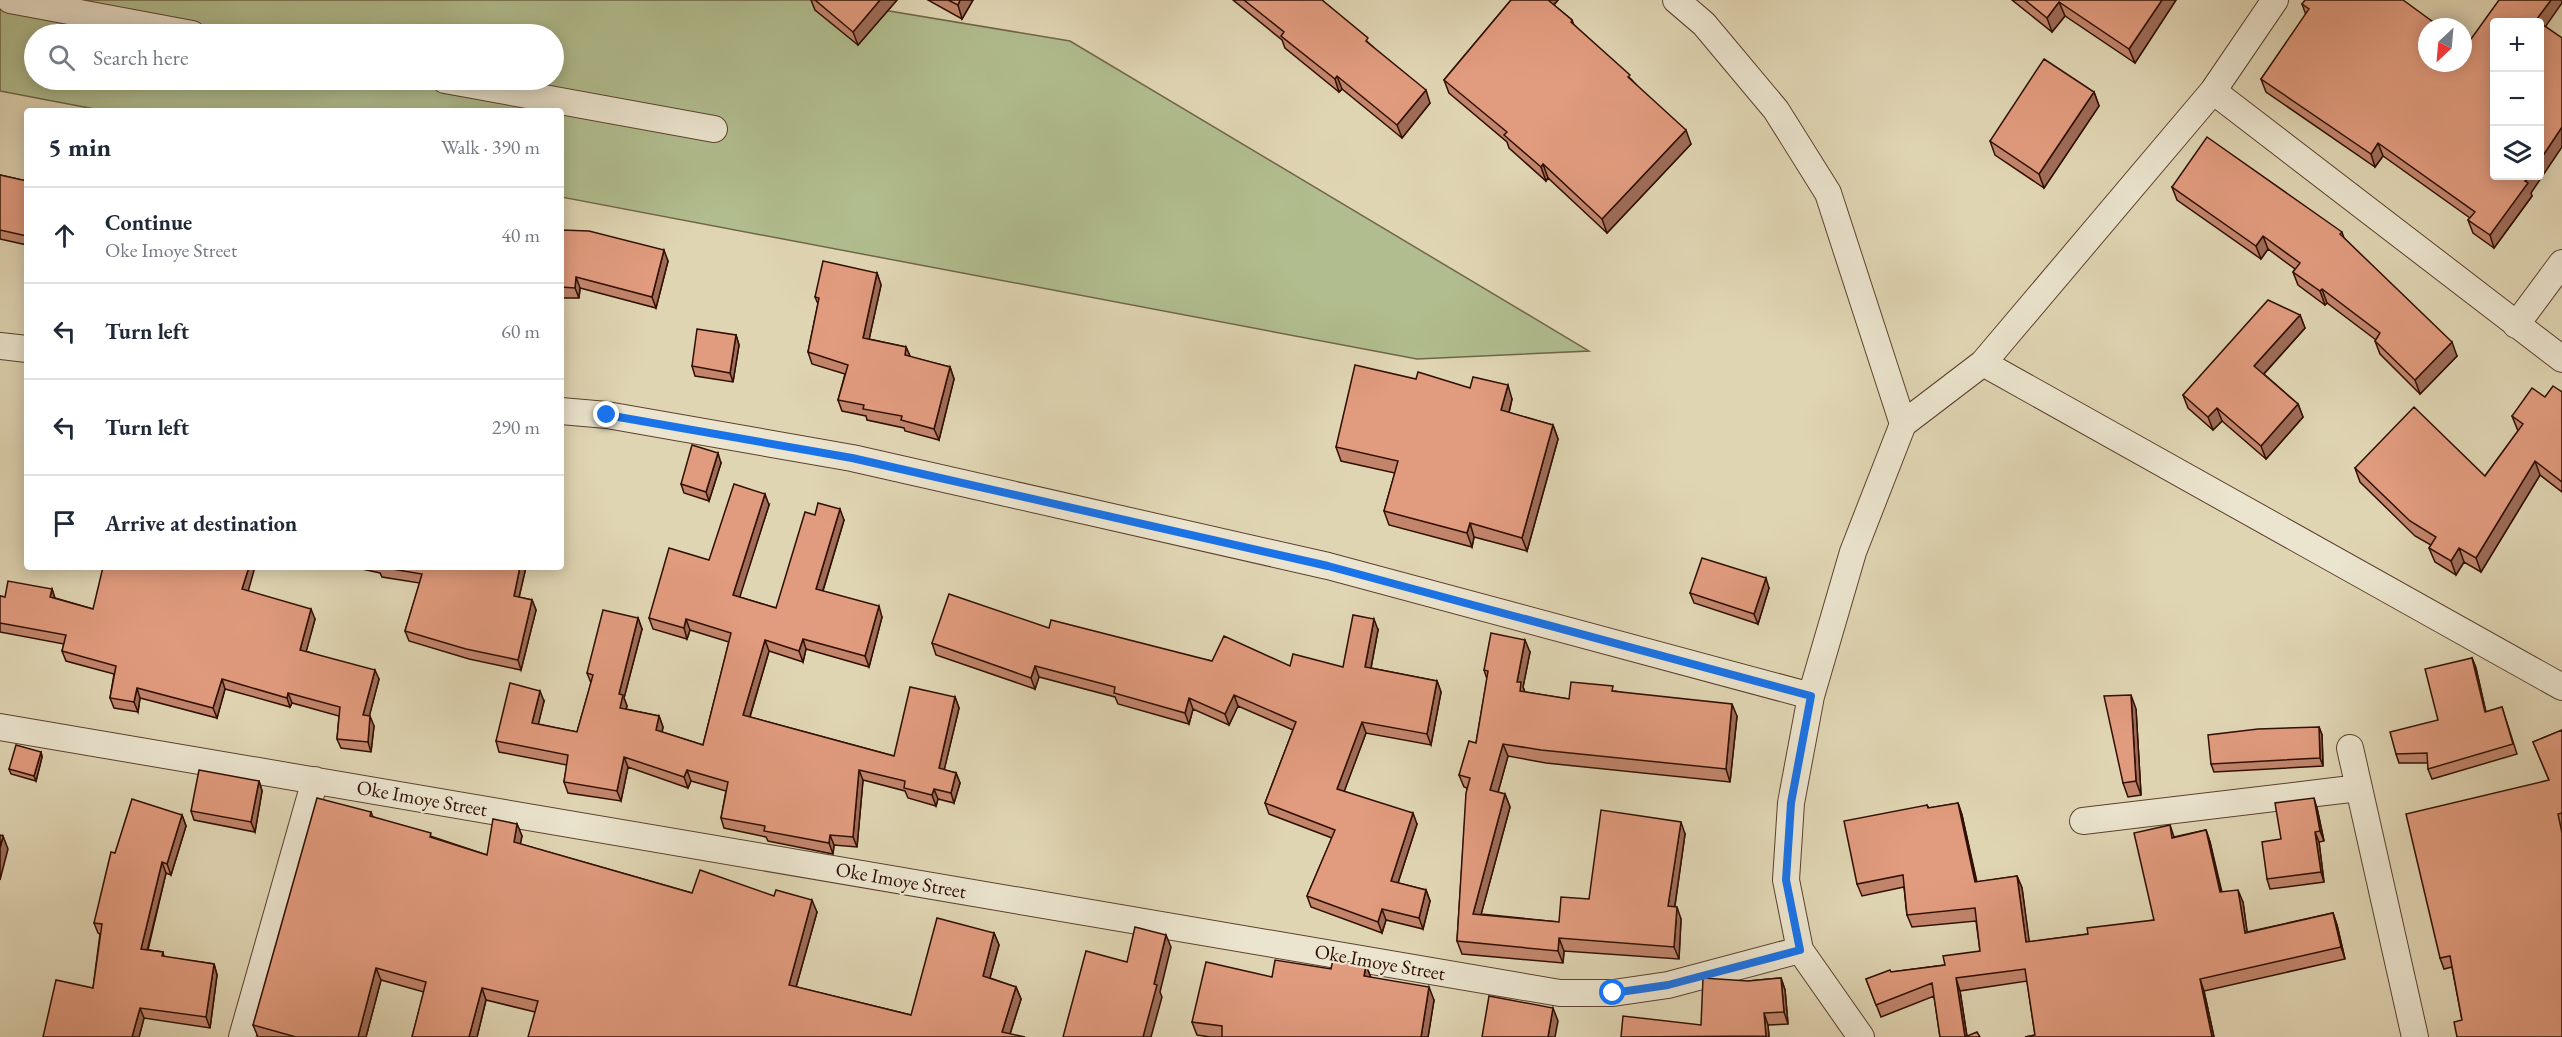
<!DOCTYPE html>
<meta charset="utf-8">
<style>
:root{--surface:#fff;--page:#f6f6f7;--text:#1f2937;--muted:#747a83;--line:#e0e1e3}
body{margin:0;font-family:"EB Garamond",serif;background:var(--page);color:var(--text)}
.controls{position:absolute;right:18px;top:18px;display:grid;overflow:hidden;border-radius:6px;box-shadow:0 3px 15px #0003}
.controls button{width:54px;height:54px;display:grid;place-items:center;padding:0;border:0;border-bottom:2px solid var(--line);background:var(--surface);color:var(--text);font:30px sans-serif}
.compass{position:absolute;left:2418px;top:18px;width:54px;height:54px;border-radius:50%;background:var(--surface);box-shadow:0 3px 15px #0003;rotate:206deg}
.stop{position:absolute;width:18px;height:18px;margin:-14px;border:4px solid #1a73e8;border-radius:50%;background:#fff}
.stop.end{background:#1a73e8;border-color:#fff;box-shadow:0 2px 6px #0008}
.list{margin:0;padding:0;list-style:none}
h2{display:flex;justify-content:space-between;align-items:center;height:78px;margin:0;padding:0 24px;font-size:26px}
h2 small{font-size:20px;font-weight:400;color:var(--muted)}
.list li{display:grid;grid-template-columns:39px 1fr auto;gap:18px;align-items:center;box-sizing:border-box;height:96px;padding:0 24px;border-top:2px solid var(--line)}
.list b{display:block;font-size:22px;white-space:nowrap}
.list p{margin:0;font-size:20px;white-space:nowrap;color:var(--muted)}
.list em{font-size:20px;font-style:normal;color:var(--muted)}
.icon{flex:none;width:33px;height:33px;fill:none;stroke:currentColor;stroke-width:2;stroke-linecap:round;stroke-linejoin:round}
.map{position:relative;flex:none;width:2562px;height:1037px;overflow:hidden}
.search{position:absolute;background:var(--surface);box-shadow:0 3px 15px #0003;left:24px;top:24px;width:540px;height:66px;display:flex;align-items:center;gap:15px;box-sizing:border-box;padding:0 21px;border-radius:33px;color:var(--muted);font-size:22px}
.panel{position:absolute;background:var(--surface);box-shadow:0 3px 15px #0003;left:24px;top:108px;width:540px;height:462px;border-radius:6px}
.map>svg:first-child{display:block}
.green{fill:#b1bd8e;stroke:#706648;stroke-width:1.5;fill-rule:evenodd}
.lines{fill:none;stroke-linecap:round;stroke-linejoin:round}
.street-casing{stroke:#5c402e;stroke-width:28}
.street{stroke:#ebe4ce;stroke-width:26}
.wall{fill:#c2856c;stroke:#300f02;stroke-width:1.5}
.shaded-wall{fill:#9e6c58;stroke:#300f02;stroke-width:1.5}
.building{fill:#e19b7e;stroke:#300f02;stroke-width:1.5}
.route{stroke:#1a73e8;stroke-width:8}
.labels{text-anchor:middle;stroke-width:4.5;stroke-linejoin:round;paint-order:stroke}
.street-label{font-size:20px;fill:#300f02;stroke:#ebe4ce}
</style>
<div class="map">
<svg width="2562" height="1037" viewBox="0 0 2562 1037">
<rect width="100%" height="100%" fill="#e0d5b3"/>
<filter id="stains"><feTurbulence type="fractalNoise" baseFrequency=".00333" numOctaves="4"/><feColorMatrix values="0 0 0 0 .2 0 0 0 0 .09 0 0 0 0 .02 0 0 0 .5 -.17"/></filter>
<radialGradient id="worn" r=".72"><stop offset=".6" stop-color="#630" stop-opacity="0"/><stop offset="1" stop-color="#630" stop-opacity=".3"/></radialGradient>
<path class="green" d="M0,0H823L1070,41L1589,351L1417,359L561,197V111H105L0,91ZM34,34H554V80H34Z"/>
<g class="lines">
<g class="street-casing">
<path id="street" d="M10,0L192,34
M1676,0L1704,24L1776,110L1828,193L1903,424L1853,552L1811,696L1791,803L1786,880L1800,950L1861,1037
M445,80L714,129
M2213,91L2562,359
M2516,325L2562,263
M0,346L27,349
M1983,363L2562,687
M561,411L607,415L852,458L1328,566L1811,696
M1903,424L1983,363L2213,91L2275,0
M0,727L1560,993H1613L1668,985L1800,950
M2350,748L2415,1037
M2083,821L2359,788
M242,1037L315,780"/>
</g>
<use href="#street" class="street"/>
</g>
<path class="wall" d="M811,0H897L858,45L815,10Z
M928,0H973L962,19Z
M1233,0H1322L1371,45L1430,103L1402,138L1342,89L1339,92L1285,48L1282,40Z
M1511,0H1558L1554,5L1572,20L1574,25L1632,80L1691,144L1607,233L1548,178L1546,181L1509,148L1507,142L1449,93L1444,80Z
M2012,0H2176L2135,63L2065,16L2052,32Z
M2302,4L2466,46L2546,26L2531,193L2532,196L2494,248L2473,233L2468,220L2470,218L2383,156L2375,167L2266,92L2261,79L2306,15Z
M2094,92L2099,106L2044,188L1995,155L1990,141Z
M0,175L27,181V245L0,239Z
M2172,187L2342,232L2344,238L2457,356L2420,394L2380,354L2375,341L2376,340L2327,303L2325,305L2298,285L2293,272L2295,269L2268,249L2261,259L2177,200Z
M561,230L668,261L656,308L580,288L579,298H561Z
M877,273L881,285L869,339L906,347L910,357L950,367L954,379L939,440L905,431L904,428L867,420L866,416L842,411L838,400L845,374L812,364L808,352L818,304L815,297Z
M2300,315L2305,328L2264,374L2298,404L2303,417L2266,459L2222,421L2213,430L2188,408L2183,395Z
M736,335L739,345L733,382L695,376L692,366Z
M1416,379L1470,388L1512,399L1509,413L1553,425L1558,439L1527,551L1474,537L1472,547L1389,525L1384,511L1395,473L1341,461L1336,447Z
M2562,392V492L2540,475L2481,572L2464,562L2456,575L2435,562L2429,548L2431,545L2415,536L2360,482L2355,468L2485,476L2518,431L2512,416L2545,397Z
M721,463L709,501L684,493L681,484Z
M769,505L739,597L776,608L815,515L844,520L823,591L882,617L869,667L806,649L803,662L769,651L750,717L894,756L955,697L959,708L944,770L956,773L960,783L954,803L938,799L936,806L908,798L905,791L863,780L857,847L834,845L833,854L768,841L766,837L724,828L721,818L726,791L691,781L688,788L628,767L621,801L568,793L564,782L567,765L499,752L496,741L544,701L538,724L577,732L591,683L587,673L638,618L642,629L624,698L627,706L626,709L659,716L663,727L662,732L703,745L729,642L690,630L687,639L653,629L649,618L709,560Z
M353,567H526L519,597L532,600L536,610L521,670L469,659L409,641L405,631L420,583L382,577L380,573Z
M1769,588L1758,624L1694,603L1690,593Z
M52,589L55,598L93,609L248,591L315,619L306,651L379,679L369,716L374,726L371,752L341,748L337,739L339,716L292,703L290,707L225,689L217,718L140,698L138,712L114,708L110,698L114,674L66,661L62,651L64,644L0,632V596L5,597Z
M1049,628L1212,661L1290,666L1343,667L1378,630L1371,668L1437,681L1441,692L1431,745L1366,733L1344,791L1417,824L1398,883L1426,890L1430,901L1423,929L1386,920L1382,933L1311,907L1307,896L1332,838L1269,814L1265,803L1293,730L1238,706L1229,725L1193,709L1189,724L1118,704L1115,697L1039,677L1035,689L936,655L932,643Z
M1530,652L1523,687L1525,692L1569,699L1615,691L1737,716L1730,782L1546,763L1508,756L1498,792L1505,794L1510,807L1481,914L1559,922L1589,899L1685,834L1675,906L1681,919L1679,959L1564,951L1563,963L1462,954L1457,941L1467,788L1464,787L1459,775L1476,743L1487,679L1484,670Z
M2472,658L2476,668L2486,712L2502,707L2517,754L2432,779L2428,769V763H2399L2396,754L2438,720Z
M2136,709L2141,795L2128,797L2123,783Z
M2319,727L2322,735L2323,766L2214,772L2211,764Z
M2562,730V1037L2462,1020L2452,967L2444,969L2440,958L2549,780L2533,742Z
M41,752L42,757L36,781L11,774L9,769Z
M259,781L262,791L255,832L194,820L191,811Z
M1958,803L1962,815L1977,882L2017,876L2022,888L2029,942L2088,934L2154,920L2170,825L2174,837L2206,830L2210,842L2222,892L2243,902L2247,932L2333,913L2337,925L2345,959L2204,991L2214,1037H2025L2035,1035L2027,981L1960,991L1967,1036L1980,1037H1940L1934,996L1881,1017L1866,979L1891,972L1945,965L1980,951L1976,921L1912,927L1907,915L1904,887L1862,896L1857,884L1927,805L1929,808Z
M2317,808L2324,841L2319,842L2324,882L2270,889L2267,879L2281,839Z
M371,812L373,817L487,855L517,824L522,836L520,844L692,893L817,912L796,987L911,1015L994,933L999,945L990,978L1016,987L1021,999L1010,1034L535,1012L486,1000L477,1037H412L424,992L381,980L366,1037H258L253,1025Z
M182,815L186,826L171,875L166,873L148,950L163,952L164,957L214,964L217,975L210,1028L144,1018L139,1037H43L93,988L100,934L98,933L94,923Z
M1366,965L1371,978L1434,1000L1428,1037H1210L1197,1035L1192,1022L1272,977Z
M1781,978L1785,990L1788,1024L1768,1025L1769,1037H1621L1701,1025L1748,981Z"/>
<path class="shaded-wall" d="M880,0H897L858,45L853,32Z
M960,0H973L962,19L958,5Z
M1545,0H1558L1549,10Z
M2162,0H2176L2135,63L2129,49Z
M2551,0H2562V3L2541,33L2536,20Z
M2059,2L2065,16L2052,32L2047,18Z
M1337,76L1342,89L1339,92L1335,79Z
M1426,90L1430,103L1402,138L1397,125Z
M2094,92L2099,106L2044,188L2039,174Z
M2562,127V147L2531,193L2532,196L2494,248L2490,235L2529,176H2540V160Z
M1686,130L1691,144L1607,233L1602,219Z
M2378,143L2383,156L2375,167L2371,154Z
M1543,164L1548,178L1546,181L1541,167Z
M2263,236L2268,249L2261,259L2256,246Z
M664,250L668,261L656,308L652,297Z
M877,273L881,285L867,349L863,338Z
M576,277L580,288L579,298L575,288Z
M2322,289L2327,303L2325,305L2320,291Z
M2300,315L2305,328L2259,379L2254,366Z
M736,335L739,345L733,382L730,373Z
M2452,342L2457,356L2420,394L2415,380Z
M906,347L911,358L905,355Z
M950,367L954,379L939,440L934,429Z
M1508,385L1512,399L1506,424L1501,410Z
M2298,404L2303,417L2266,459L2261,446Z
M2217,408L2222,421L2213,430L2208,417Z
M1553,425L1558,439L1527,551L1522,538Z
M718,453L721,463L709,501L706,492Z
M2535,461L2540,475L2481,572L2476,558Z
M765,494L769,505L737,606L733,595Z
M840,509L844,520L820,600L816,589Z
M1470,523L1474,537L1472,547L1467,533Z
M2459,548L2464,562L2456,575L2451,561Z
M249,567H255L246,599L242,589Z
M520,567H526L517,606L514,596Z
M1766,578L1769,588L1758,624L1754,614Z
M52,589L55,599L50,597Z
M532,600L536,610L521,670L518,660Z
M879,606L882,617L869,667L865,656Z
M311,609L315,619L304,660L300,650Z
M638,618L642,629L624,698L627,706L623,718L620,708L619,694Z
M686,619L690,630L687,639L684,628Z
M1374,619L1378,630L1369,678L1365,667Z
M803,639L806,649L803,662L799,651Z
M765,640L769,651L747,726L743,715Z
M1525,640L1530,652L1523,687L1526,695L1524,704L1517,682Z
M2472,658L2476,668L2488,722L2485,712Z
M1035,666L1039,677L1035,689L1031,678Z
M375,670L379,679L367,725L363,715Z
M222,679L225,689L217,718L213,708Z
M1437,681L1441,692L1431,745L1427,734Z
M137,688L140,698L138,712L134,702Z
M540,691L544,701L536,734L532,723Z
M288,693L292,703L290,707L287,698Z
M1234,695L1238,706L1229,725L1225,714Z
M2131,695L2136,709L2141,795L2136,781Z
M955,697L959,708L942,779L939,768Z
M1189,698L1193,709L1189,724L1185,713Z
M1732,704L1737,716L1730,782L1726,769Z
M370,716L374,726L371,752L368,742Z
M659,716L663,727L660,741L656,730Z
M1362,722L1366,733L1341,800L1337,789Z
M2319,727L2322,735L2323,766L2320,758Z
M1503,744L1508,756L1495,803L1490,790Z
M41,752L42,757L36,781L34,776Z
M624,757L628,767L621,801L617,791Z
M687,770L691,781L688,788L684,777Z
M859,770L863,780L857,847L853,837Z
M956,773L960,783L954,803L951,793Z
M259,781L262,791L255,832L251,822Z
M934,789L938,799L936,806L932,795Z
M1505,794L1510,807L1478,926L1473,914Z
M2314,798L2317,808L2324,841L2320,831Z
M1958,803L1962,815L1979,894L1975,882Z
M1413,813L1417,824L1395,892L1391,881Z
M182,815L186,826L171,875L167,864Z
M1681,822L1685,834L1673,918L1668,906Z
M517,824L522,836L518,855L514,842Z
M2206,830L2210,842L2224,905L2220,892Z
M2315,832L2319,842L2324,882L2321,872Z
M830,835L834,845L833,854L829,843Z
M3,836L8,849L0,880V848Z
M162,862L166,873L145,959L141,949Z
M2017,876L2022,888L2031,954L2026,942Z
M1426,890L1430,901L1423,929L1419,918Z
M2238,890L2243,902L2249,945L2245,933Z
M812,900L817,912L793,998L789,985Z
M1677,907L1681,919L1679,959L1674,947Z
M1382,909L1386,920L1382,933L1378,922Z
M2333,913L2337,925L2345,959L2341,947Z
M994,933L999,945L987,988L983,976Z
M1166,935L1171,947L1160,992L1162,997L1151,1037H1143L1154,984Z
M1559,938L1564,951L1563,963L1558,951Z
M214,964L217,975L210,1028L206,1017Z
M1366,965L1371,978L1364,976Z
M376,968L381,980L366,1037H358Z
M1781,978L1785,990L1788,1024L1784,1012Z
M1956,978L1960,991L1967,1037H1965Z
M2200,979L2204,991L2214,1037H2212Z
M1016,987L1021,999L1009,1037L1002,1032Z
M1429,987L1434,1000L1428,1037H1421Z
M482,988L486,1000L477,1037H469Z
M140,1008L144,1018L139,1037H132Z
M1553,1008L1558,1021L1555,1037H1548Z
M1764,1013L1768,1025L1769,1037H1766Z"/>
<path class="building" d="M815,0H880L853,32Z
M948,0H960L958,5Z
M1244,0H1322L1368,38L1366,41L1426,90L1397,125L1337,76L1335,79L1281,36L1284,32Z
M1511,0H1548L1572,20L1571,22L1630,75L1628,77L1686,130L1602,219L1543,164L1541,167L1504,135L1507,132L1444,80Z
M2025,0H2162L2129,49L2059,2L2047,18Z
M2305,0H2403L2440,27H2427V63H2463V44L2466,46L2499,0H2551L2536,20L2562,38V127L2540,160V22H2494V176H2529L2525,181L2528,183L2490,235L2468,220L2475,212L2378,143L2371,154L2261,79L2309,9L2302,4Z
M2044,59L2094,92L2039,174L1990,141Z
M2207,137L2342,232L2340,234L2452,342L2415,380L2375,341L2380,333L2322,289L2320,291L2293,272L2300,263L2263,236L2256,246L2172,187Z
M0,175L27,181V236L0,230Z
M561,230L589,231L664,250L652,297L576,277L575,288L561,287Z
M823,261L877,273L863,338L906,347L905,355L950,367L934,429L901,420L902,416L863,409L864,405L838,400L848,365L808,352L819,298L815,297Z
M2268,300L2300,315L2254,366L2298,404L2261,446L2217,408L2208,417L2183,395Z
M697,329L736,335L730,373L692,366Z
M1355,365L1416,379L1418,372L1470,388L1473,377L1508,385L1501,410L1553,425L1522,538L1470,523L1467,533L1384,511L1398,461L1336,447Z
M2553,386L2562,392V482L2535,461L2476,558L2459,548L2451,561L2429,548L2436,537L2410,521L2355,468L2414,407L2485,476L2523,424L2512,416L2532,388L2545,397Z
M692,445L718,453L706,492L681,484Z
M734,484L765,494L733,595L776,608L805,512L815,515L818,503L840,509L816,589L879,606L865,656L803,639L799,651L765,640L743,715L894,756L910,687L955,697L939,768L956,773L951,793L934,789L932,795L904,788L905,781L859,770L853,837L830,835L829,843L764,831L765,826L721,818L728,782L687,770L684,777L624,757L617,791L564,782L568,755L496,741L510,683L540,691L532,723L577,732L593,675L587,673L603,610L638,618L619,694L623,695L620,708L659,716L656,730L703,745L731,633L686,619L684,628L649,618L669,548L709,560Z
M1702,558L1766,578L1754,614L1690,593Z
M103,567H249L242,589L311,609L300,650L375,670L363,715L370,716L368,742L337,739L340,707L288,693L287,698L222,679L213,708L137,688L134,702L110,698L116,666L62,651L66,635L0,623V596L5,597L8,581L52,589L50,597L93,609Z
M380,567H520L514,596L532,600L518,660L466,649L405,631L422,574Z
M949,594L1049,628L1051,620L1212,661L1224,636L1290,666L1293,654L1343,667L1353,615L1374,619L1365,667L1437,681L1427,734L1362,722L1337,789L1413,813L1391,881L1426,890L1419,918L1382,909L1378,922L1307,896L1335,830L1265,803L1296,722L1234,695L1225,714L1189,698L1185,713L1114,693L1115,687L1035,666L1031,678L932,643Z
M1491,633L1525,640L1517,682H1521L1520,691L1569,699L1571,682L1613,686L1612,691L1732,704L1726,769L1541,750L1503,744L1490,790L1505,794L1473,914L1559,922L1561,897L1589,899L1601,810L1681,822L1668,906L1677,907L1674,947L1559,938L1558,951L1457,941L1466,793L1470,778L1459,775L1469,741L1476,743L1488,671L1484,670Z
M2472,658L2485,712L2502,707L2513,744L2428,769L2427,753L2396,754L2390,732L2438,720L2425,669Z
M2131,695L2136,781L2123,783L2104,696Z
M2319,727L2320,758L2211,764L2208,735L2258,729Z
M2562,730V813L2558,814L2562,833V1037H2457L2454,1022L2462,1020L2450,956L2440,958L2406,814L2549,780L2533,742Z
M16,745L41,752L34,776L9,769Z
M199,770L259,781L251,822L191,811Z
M317,798L371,812L370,816L431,833L430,837L487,855L493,819L517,824L514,842L692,893L700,870L774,896L776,890L812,900L789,985L911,1015L937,918L994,933L983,976L1016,987L1002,1032L1025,1037H528L538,1001L482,988L469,1037H412L426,982L376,968L358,1037H296L253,1025Z
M2314,798L2320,831L2315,832L2321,872L2267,879L2262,842L2281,839L2275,803Z
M132,799L182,815L167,864L162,862L141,949L163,952L162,956L214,964L206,1017L140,1008L132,1037H43L56,980L93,988L102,924L94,923L111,852L115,853Z
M1958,803L1975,882L2017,876L2026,942L2088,934L2087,928L2154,920L2134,833L2170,825L2172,838L2206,830L2220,892L2238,890L2245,933L2333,913L2341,947L2200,979L2212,1037H2025L2035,1035L2025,969L1956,978L1965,1037L1977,1032L1980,1037H1940L1932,983L1876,1005L1866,979L1890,970L1891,972L1945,965L1943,956L1980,951L1975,908L1907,915L1903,875L1857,884L1844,821L1927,805L1928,808Z
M0,835L3,836L0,848Z
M1135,927L1166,935L1154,984L1157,985L1143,1037H1063L1086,951L1127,962Z
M1333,959L1366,965L1364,976L1429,987L1421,1037H1222V1026L1192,1022L1206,962L1272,977L1275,960L1331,969Z
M1703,978L1748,981L1781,978L1784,1012L1764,1013L1766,1036L1621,1037L1623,1016L1701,1025Z
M1489,996L1553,1008L1548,1037H1482Z"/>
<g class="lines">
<path class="route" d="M607,415L852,458L1328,566L1811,696L1791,803L1786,880L1800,950L1668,985L1613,993"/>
</g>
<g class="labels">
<g class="street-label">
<text transform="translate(422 798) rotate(10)" y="7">Oke Imoye Street</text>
<text transform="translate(901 880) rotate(10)" y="7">Oke Imoye Street</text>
<text transform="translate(1380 962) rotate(10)" y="7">Oke Imoye Street</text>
</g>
</g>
<rect width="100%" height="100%" filter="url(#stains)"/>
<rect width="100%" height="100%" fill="url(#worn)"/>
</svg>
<div class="controls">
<button>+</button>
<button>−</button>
<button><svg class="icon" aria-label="layers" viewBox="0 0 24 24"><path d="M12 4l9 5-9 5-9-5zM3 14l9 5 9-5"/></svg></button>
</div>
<svg class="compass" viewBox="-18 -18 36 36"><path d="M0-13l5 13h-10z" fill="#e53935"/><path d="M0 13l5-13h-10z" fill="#747a83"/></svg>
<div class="stop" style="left:1613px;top:993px"></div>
<div class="stop end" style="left:607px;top:415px"></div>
<div class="search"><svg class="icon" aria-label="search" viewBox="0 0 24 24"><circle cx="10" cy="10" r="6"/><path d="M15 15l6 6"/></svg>Search here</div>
<section class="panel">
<h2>5 min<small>Walk · 390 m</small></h2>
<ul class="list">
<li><svg class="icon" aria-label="ahead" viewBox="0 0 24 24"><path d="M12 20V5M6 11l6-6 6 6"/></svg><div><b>Continue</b><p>Oke Imoye Street</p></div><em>40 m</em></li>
<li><svg class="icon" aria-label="left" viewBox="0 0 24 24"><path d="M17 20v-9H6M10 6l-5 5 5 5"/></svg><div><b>Turn left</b></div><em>60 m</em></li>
<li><svg class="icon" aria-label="left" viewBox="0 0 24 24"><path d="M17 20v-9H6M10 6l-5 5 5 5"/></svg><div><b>Turn left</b></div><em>290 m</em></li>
<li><svg class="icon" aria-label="arrive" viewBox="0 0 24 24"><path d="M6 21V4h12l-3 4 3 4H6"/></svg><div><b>Arrive at destination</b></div></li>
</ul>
</section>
</div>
